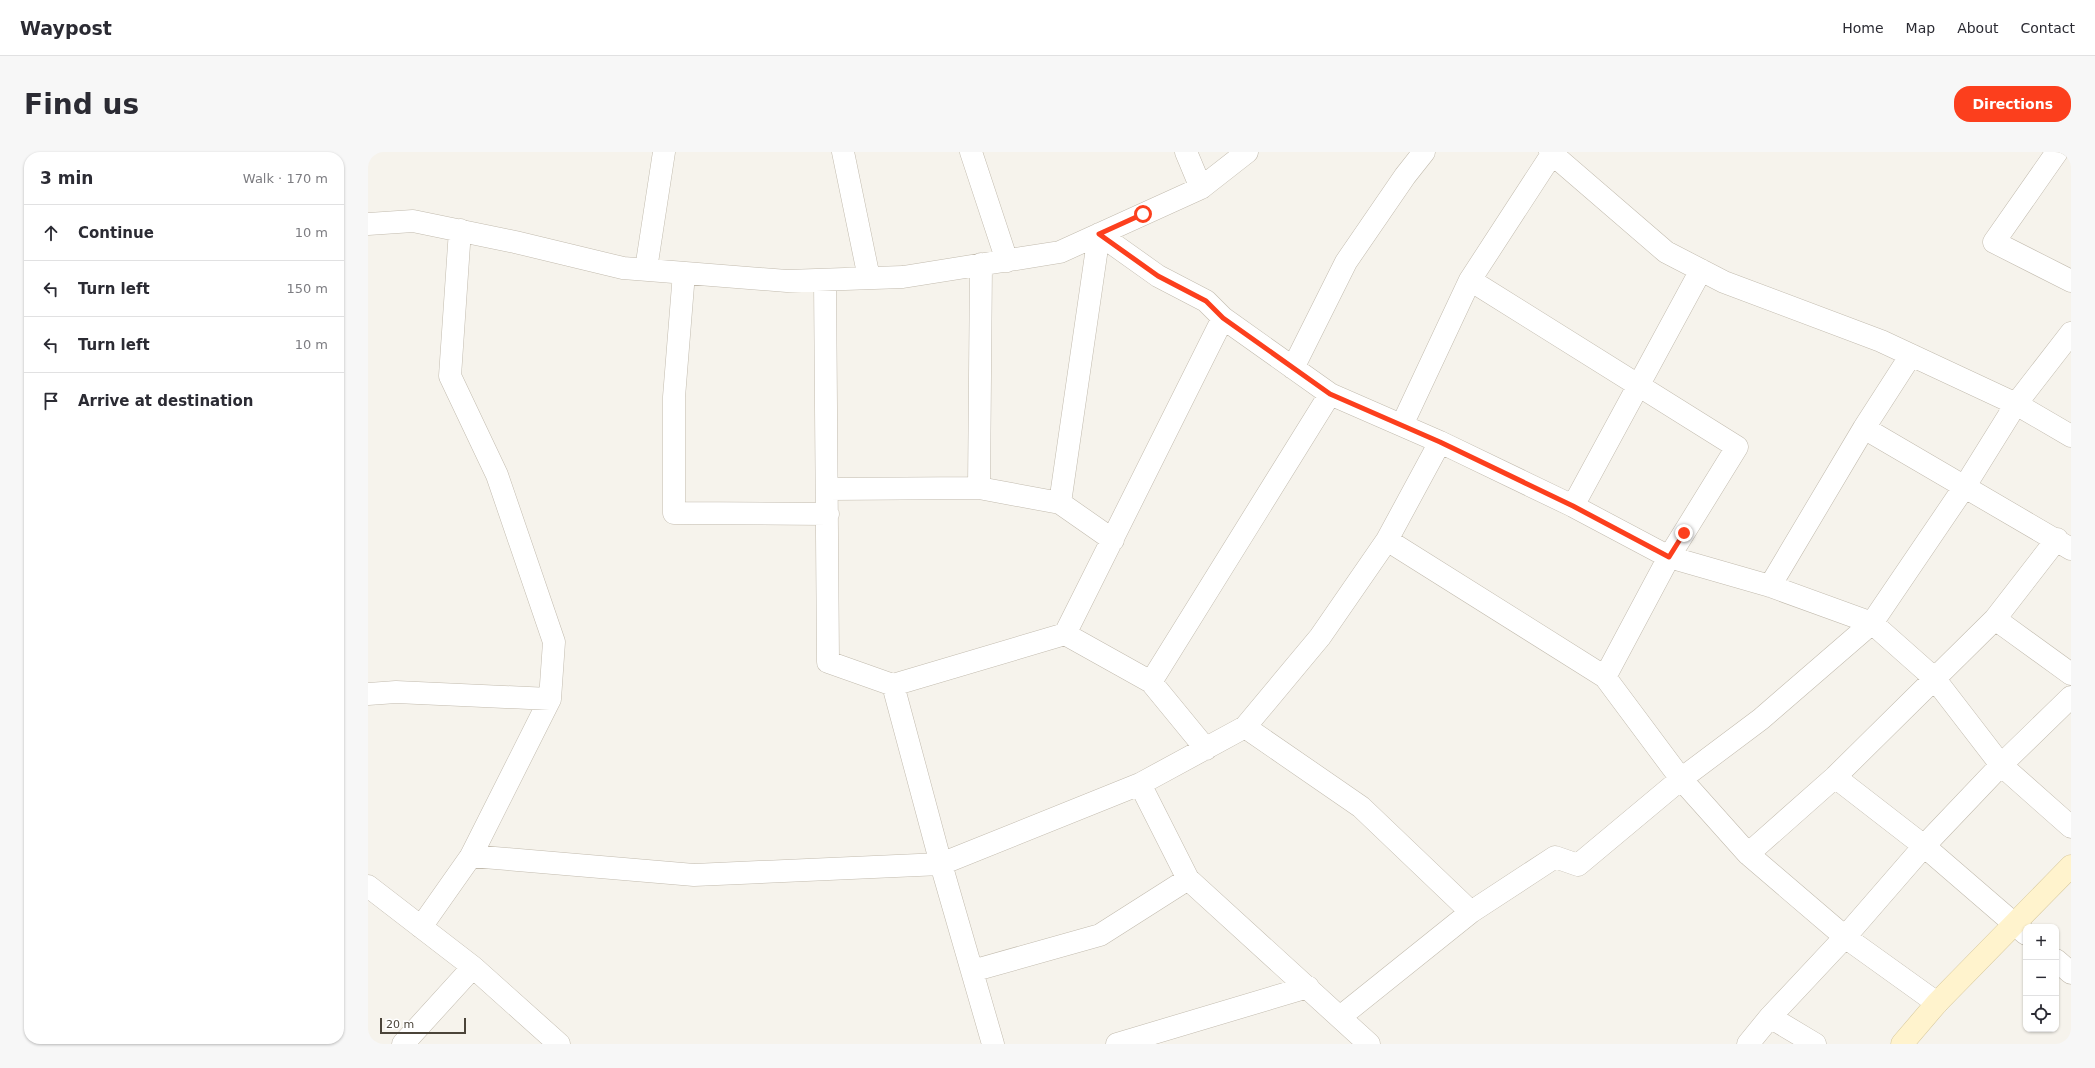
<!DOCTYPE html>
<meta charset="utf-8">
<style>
:root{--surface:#fff;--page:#f7f7f7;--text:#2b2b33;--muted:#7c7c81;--line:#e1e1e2;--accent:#fc3f1d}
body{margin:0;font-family:"DejaVu Sans",sans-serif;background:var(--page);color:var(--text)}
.controls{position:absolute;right:12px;bottom:12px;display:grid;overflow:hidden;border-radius:8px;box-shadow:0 1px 3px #0004}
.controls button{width:36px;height:36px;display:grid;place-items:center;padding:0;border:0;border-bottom:1px solid var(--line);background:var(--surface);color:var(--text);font:20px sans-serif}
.scale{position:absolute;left:12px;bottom:10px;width:86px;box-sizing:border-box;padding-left:4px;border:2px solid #4b4439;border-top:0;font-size:11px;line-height:14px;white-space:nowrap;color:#4b4439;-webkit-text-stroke:3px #fff;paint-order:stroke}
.stop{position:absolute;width:12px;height:12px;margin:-9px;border:3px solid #fc3f1d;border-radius:50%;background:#fff}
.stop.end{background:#fc3f1d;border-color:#fff;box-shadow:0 1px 4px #0008}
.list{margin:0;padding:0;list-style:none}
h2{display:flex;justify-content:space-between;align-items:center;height:52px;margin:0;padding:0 16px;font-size:17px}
h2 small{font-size:13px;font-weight:400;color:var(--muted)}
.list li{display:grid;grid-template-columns:26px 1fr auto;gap:12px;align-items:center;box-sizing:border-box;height:56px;padding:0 16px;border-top:1px solid var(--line)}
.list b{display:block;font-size:15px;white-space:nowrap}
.list em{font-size:13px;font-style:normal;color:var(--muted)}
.icon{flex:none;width:22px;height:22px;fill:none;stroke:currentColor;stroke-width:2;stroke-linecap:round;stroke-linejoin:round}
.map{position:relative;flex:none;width:1703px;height:892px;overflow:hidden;border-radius:16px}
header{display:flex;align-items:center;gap:24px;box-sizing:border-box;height:56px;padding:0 20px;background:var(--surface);border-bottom:1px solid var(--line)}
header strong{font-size:19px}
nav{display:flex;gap:22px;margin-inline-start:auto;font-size:14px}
.intro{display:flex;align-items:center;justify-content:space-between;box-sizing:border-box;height:96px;padding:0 24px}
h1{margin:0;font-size:28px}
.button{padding:10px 18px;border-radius:16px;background:var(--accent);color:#fff;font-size:14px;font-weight:700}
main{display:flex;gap:24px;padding:0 24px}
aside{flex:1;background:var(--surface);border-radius:16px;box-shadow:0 1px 3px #0004}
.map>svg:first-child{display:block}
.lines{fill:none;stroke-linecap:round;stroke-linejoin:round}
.street-casing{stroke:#c2bbae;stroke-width:23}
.secondary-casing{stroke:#d6c79b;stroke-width:23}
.street{stroke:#fff;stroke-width:22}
.secondary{stroke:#fff3cd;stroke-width:22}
.route{stroke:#fc3f1d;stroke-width:5}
</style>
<header>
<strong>Waypost</strong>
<nav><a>Home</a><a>Map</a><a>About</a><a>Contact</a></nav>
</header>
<div class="intro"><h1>Find us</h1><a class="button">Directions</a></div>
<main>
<aside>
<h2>3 min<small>Walk · 170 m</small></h2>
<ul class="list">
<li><svg class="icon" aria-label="ahead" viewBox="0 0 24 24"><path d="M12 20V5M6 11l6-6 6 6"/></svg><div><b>Continue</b></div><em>10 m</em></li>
<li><svg class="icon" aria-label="left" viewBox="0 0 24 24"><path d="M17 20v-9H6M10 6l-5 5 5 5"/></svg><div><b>Turn left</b></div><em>150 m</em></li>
<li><svg class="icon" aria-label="left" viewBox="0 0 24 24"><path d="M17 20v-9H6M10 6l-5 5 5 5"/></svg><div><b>Turn left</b></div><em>10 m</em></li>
<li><svg class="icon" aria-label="arrive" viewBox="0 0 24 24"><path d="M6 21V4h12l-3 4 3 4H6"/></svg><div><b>Arrive at destination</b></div></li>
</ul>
</aside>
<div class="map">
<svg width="1703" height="892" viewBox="0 0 1703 892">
<rect width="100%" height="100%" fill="#f6f3ec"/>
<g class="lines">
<g class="street-casing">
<path id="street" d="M475,0L501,126
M603,0L639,109
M818,0L833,36
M1182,0L1298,100L1356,130L1513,189L1648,252L1703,284
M1689,0L1626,90L1703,129
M0,72L45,69L147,90L255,116L419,129L535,125L692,100L833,36L879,0
M278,117L296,0
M316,121L306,245V361L460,362
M457,128L460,510L525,533L697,482L855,166
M1102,128L1369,295L1301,405L1237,525
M925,216L978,110L1037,24L1056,0
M1034,273L1102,128L1184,2
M1496,276L1703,397
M611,336L613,112
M460,337L611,336L692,351L745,388
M692,351L731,82L790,124L838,149L855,166L962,242L1072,290L1205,354L1301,405L1402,434L1504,471L1566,526L1633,613L1703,675
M1205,354L1333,118
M1019,388L1237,525L1313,627L1380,702L1477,785L1569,851
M1402,434L1496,276L1543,203
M1627,467L1703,522
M697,482L783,530L838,597
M783,530L962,242
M525,533L573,712L625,892
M0,542L28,540L182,547
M877,575L993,655L1103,760
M1467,625L1556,694L1658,782
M772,632L820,727L1001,892
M1380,702L1467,625L1627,467L1689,387
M103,704L326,723L573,712L772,632L877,575L952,485L1019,388L1072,290
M0,734L105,815L191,892
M53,775L103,704L182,547L186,490L129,323L82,224L92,78
M1688,808L1703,821
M604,819L732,783L820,727
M972,865L1103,760L1187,705L1210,713L1313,627L1393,567L1504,471L1597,334L1648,252L1703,181
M1402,865L1447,892
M35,892L105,815
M749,892L940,835
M1380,892L1402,865L1477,785L1556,694L1633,613L1703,545"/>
</g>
<g class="secondary-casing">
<path id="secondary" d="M1534,892L1569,851L1703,714"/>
</g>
<use href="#street" class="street"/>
<use href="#secondary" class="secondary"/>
</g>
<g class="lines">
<path class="route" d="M775,62L731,82L790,124L838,149L855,166L962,242L1072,290L1205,354L1301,405L1316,381"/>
</g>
</svg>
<div class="controls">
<button>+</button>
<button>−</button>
<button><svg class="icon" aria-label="locate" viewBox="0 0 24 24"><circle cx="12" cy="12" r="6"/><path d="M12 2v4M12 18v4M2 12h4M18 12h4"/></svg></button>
</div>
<div class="scale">20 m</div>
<div class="stop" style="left:775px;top:62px"></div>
<div class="stop end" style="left:1316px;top:381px"></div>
</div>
</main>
